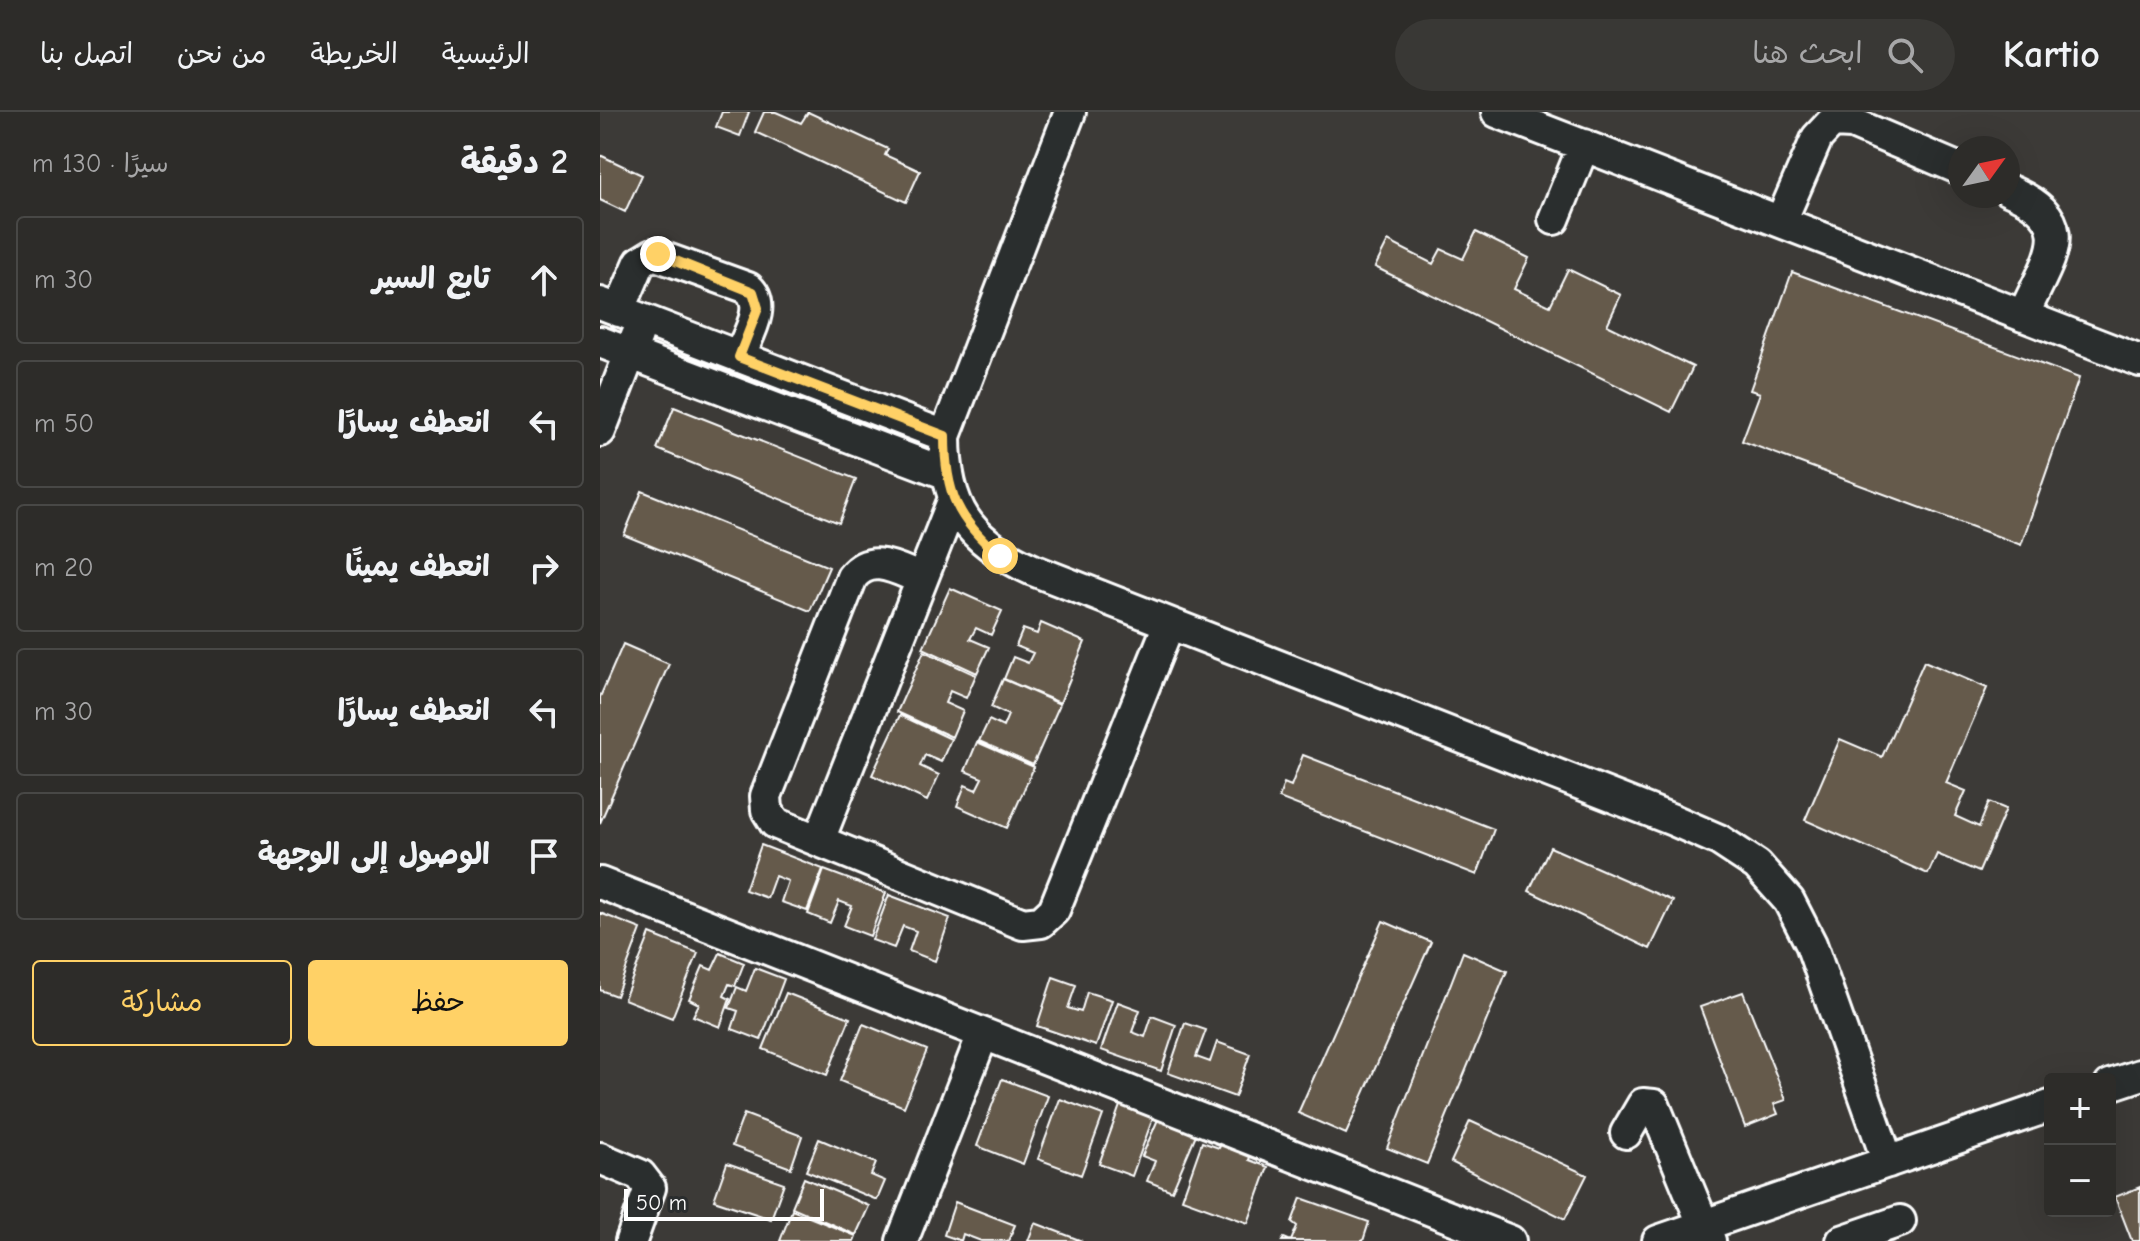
<!DOCTYPE html>
<html lang="ar">
<meta charset="utf-8">
<style>
:root{--surface:#2d2c29;--page:#393835;--text:#f1f3f6;--muted:#a7a7a8;--line:#484846;--accent:#ffd166}
body{margin:0;font-family:"Comic Neue","Playpen Sans Arabic",sans-serif;background:var(--page);color:var(--text);direction:rtl}
.controls{position:absolute;right:24px;bottom:24px;display:grid;overflow:hidden;border-radius:8px;box-shadow:0 8px 32px #0002}
.controls button{width:72px;height:72px;display:grid;place-items:center;padding:0;border:0;border-bottom:2px solid var(--line);background:var(--surface);color:var(--text);font:40px sans-serif}
.compass{position:absolute;left:1348px;top:24px;width:72px;height:72px;border-radius:50%;background:var(--surface);box-shadow:0 8px 32px #0002;rotate:57deg}
.scale{position:absolute;left:24px;bottom:20px;width:200px;box-sizing:border-box;padding-left:8px;border:4px solid #fff;border-top:0;font-size:22px;line-height:28px;white-space:nowrap;color:#fff;-webkit-text-stroke:6px #2a2d2e;paint-order:stroke}
.stop{position:absolute;width:24px;height:24px;margin:-18px;border:6px solid #ffd166;border-radius:50%;background:#fff}
.stop.end{background:#ffd166;border-color:#fff;box-shadow:0 2px 8px #0008}
.list{margin:0;padding:0;list-style:none}
h2{display:flex;justify-content:space-between;align-items:center;height:104px;margin:0;padding:0 32px;font-size:34px}
h2 small{font-size:26px;font-weight:400;color:var(--muted)}
.list li{display:grid;grid-template-columns:52px 1fr auto;gap:24px;align-items:center;box-sizing:border-box;height:128px;margin:0 16px 16px;padding:0 16px;border:2px solid var(--line);border-radius:8px}
.list b{display:block;font-size:30px;white-space:nowrap}
.list em{font-size:26px;font-style:normal;color:var(--muted)}
.actions{display:flex;gap:16px;padding:24px 32px}
.actions a{flex:1;padding:18px 0;border:2px solid var(--accent);border-radius:8px;text-align:center;font-size:28px;color:var(--accent)}
.actions .main{background:var(--accent);color:#111}
.icon{flex:none;width:44px;height:44px;fill:none;stroke:currentColor;stroke-width:2;stroke-linecap:round;stroke-linejoin:round}
.map{position:relative;flex:none;width:1540px;height:1129px;overflow:hidden;direction:ltr}
header{display:flex;align-items:center;gap:48px;box-sizing:border-box;height:112px;padding:0 40px;background:var(--surface);border-bottom:2px solid var(--line)}
header strong{font-size:38px}
nav{display:flex;gap:44px;margin-inline-start:auto;font-size:28px}
.search{width:560px;height:72px;background:var(--page);display:flex;align-items:center;gap:20px;box-sizing:border-box;padding:0 28px;border-radius:44px;color:var(--muted);font-size:30px}
main{display:flex}
aside{flex:1;background:var(--surface)}
.map>svg:first-child{display:block}
.building{fill:#655a4c;stroke:#fff;stroke-width:2}
.lines{fill:none;stroke-linecap:round;stroke-linejoin:round}
.minor-casing{stroke:#fff;stroke-width:36}
.minor{stroke:#2a2d2e;stroke-width:30}
.route{stroke:#ffd166;stroke-width:10}
</style>
<header>
<strong>Kartio</strong>
<div class="search"><svg class="icon" aria-label="search" viewBox="0 0 24 24"><circle cx="10" cy="10" r="6"/><path d="M15 15l6 6"/></svg>ابحث هنا</div>
<nav><a>الرئيسية</a><a>الخريطة</a><a>من نحن</a><a>اتصل بنا</a></nav>
</header>
<main>
<div class="map">
<svg width="1540" height="1129" viewBox="0 0 1540 1129">
<rect width="100%" height="100%" fill="#3c3a37"/>
<filter id="ink" filterUnits="userSpaceOnUse"><feTurbulence type="fractalNoise" baseFrequency=".0125" numOctaves="2"/><feDisplacementMap in="SourceGraphic" scale="16" xChannelSelector="R" yChannelSelector="G"/><feConvolveMatrix kernelMatrix="1 2 1 2 8 2 1 2 1" color-interpolation-filters="sRGB"/></filter>
<g filter="url(#ink)">
<path class="building" d="M122,0H149L140,24L116,15Z
M164,0H176L201,11L208,0L288,37L285,43L320,59L306,90L155,20Z
M0,43L42,63L25,100L0,88Z
M876,120L929,146L914,177L950,194L968,157L1021,183L1007,213L1093,255L1071,300L775,155L788,129L833,152L841,137L863,147Z
M1192,160L1479,266L1421,433L1142,329L1160,281L1150,278Z
M74,295L256,367L239,411L57,337Z
M42,379L229,455L210,499L24,423Z
M350,476L402,499L391,523L376,516L370,527L389,535L377,561L323,536Z
M441,511L485,530L460,591L404,567L413,545L428,551L433,541L416,534L423,517L437,522Z
M23,532L69,552L0,711V585Z
M324,539L376,563L366,586L350,579L345,591L363,599L352,625L297,600Z
M1324,549L1387,576L1346,671L1366,679L1355,704L1379,715L1389,690L1406,697L1379,760L1337,742L1328,762L1205,708L1240,627L1282,645Z
M403,567L460,592L433,653L379,629L389,608L403,615L408,603L391,595Z
M300,603L351,627L341,650L325,643L320,654L339,663L327,689L272,663Z
M377,630L434,655L407,716L357,694L365,673L376,678L382,666L365,659Z
M703,643L894,717L877,763L679,686L684,671L691,674Z
M161,733L223,757L207,799L181,790L188,769L175,764L167,786L145,778Z
M950,735L1073,789L1050,837L929,779Z
M224,758L286,781L270,824L244,814L252,794L239,789L230,811L208,802Z
M289,783L350,806L335,849L309,839L316,819L303,814L294,836L272,828Z
M0,801L41,817L16,884L0,878Z
M783,809L831,830L746,1022L698,1001Z
M50,822L98,841L72,906L24,887Z
M863,840L907,859L827,1052L787,1036Z
M120,841L144,851L135,874L129,872L124,884L130,887L120,915L93,904L99,892L89,887L103,854L112,858Z
M155,856L184,867L161,928L132,917L138,899L129,896L137,875L146,879Z
M453,865L476,873L468,896L481,900L487,880L512,888L496,934L437,914Z
M1143,880L1186,988L1174,992L1178,1002L1145,1015L1100,895Z
M186,881L250,906L227,963L163,937Z
M518,890L540,898L532,920L545,925L552,904L576,913L561,959L501,938Z
M585,911L606,918L596,945L610,950L617,930L650,942L635,985L568,961Z
M263,912L327,938L304,995L240,969Z
M402,967L448,984L423,1052L377,1034Z
M460,987L503,1003L481,1063L438,1047Z
M522,988L555,1000L532,1064L499,1052Z
M144,1002L202,1024L191,1056L132,1034Z
M559,1005L597,1020L572,1079L547,1069L555,1049L542,1044Z
M870,1009L987,1063L965,1107L851,1050Z
M219,1027L276,1051L271,1063L285,1069L277,1088L206,1059Z
M623,1028L652,1039L649,1048L668,1055L648,1111L582,1087L602,1030L619,1036Z
M127,1051L184,1071L171,1107L114,1088Z
M204,1066L269,1094L256,1123L192,1095Z
M1540,1075V1129H1532L1515,1085Z
M701,1086L769,1110L763,1129H682L684,1126L691,1129L697,1114L692,1110Z
M355,1090L415,1113L408,1129H381L363,1122L361,1129L344,1123Z
M192,1098L256,1124L254,1129H180Z
M435,1111L482,1129H428Z"/>
<g class="lines">
<g class="minor-casing">
<path id="minor" d="M470,0L345,324C345,395 368,429 433,458L1073,708L1119,728L1157,753L1189,789L1211,832L1288,1050
M897,0L1540,249
M1408,78C1484,110 1448,146 1423,204
M954,107L984,33
M1181,109L1217,26L1232,10L1252,11L1360,57
M0,191L345,324
M19,199L40,150L53,142L148,176C168,194 147,224 139,245
M0,230L345,361
M0,319L37,224
M322,467C298,458 272,440 252,465L166,684L167,698L175,711L423,812L441,810L454,798L569,512
M219,728L353,389
M0,771L910,1129
M1510,973L1540,963
M1026,1021L1043,992L1054,993L1110,1129
M0,1046L40,1063L50,1076L31,1129
M302,1129L383,922
M1058,1129L1450,994
M1242,1129L1300,1109"/>
</g>
<use href="#minor" class="minor"/>
</g>
</g>
<g class="lines" filter="url(#ink)">
<path class="route" d="M58,142L153,180L158,196L139,245L345,324C345,381 357,407 400,444"/>
</g>
</svg>
<div class="controls">
<button>+</button>
<button>−</button>
</div>
<svg class="compass" viewBox="-18 -18 36 36"><path d="M0-13l5 13h-10z" fill="#e53935"/><path d="M0 13l5-13h-10z" fill="#a7a7a8"/></svg>
<div class="scale">50 m</div>
<div class="stop" style="left:400px;top:444px"></div>
<div class="stop end" style="left:58px;top:142px"></div>
</div>
<aside>
<h2>2 دقيقة<small>سيرًا · 130 m</small></h2>
<ul class="list">
<li><svg class="icon" aria-label="ahead" viewBox="0 0 24 24"><path d="M12 20V5M6 11l6-6 6 6"/></svg><div><b>تابع السير</b></div><em>30 m</em></li>
<li><svg class="icon" aria-label="left" viewBox="0 0 24 24"><path d="M17 20v-9H6M10 6l-5 5 5 5"/></svg><div><b>انعطف يسارًا</b></div><em>50 m</em></li>
<li><svg class="icon" aria-label="right" viewBox="0 0 24 24"><path d="M7 20v-9h11M14 6l5 5-5 5"/></svg><div><b>انعطف يمينًا</b></div><em>20 m</em></li>
<li><svg class="icon" aria-label="left" viewBox="0 0 24 24"><path d="M17 20v-9H6M10 6l-5 5 5 5"/></svg><div><b>انعطف يسارًا</b></div><em>30 m</em></li>
<li><svg class="icon" aria-label="arrive" viewBox="0 0 24 24"><path d="M6 21V4h12l-3 4 3 4H6"/></svg><div><b>الوصول إلى الوجهة</b></div></li>
</ul>
<div class="actions"><a class="main">حفظ</a><a>مشاركة</a></div>
</aside>
</main>
